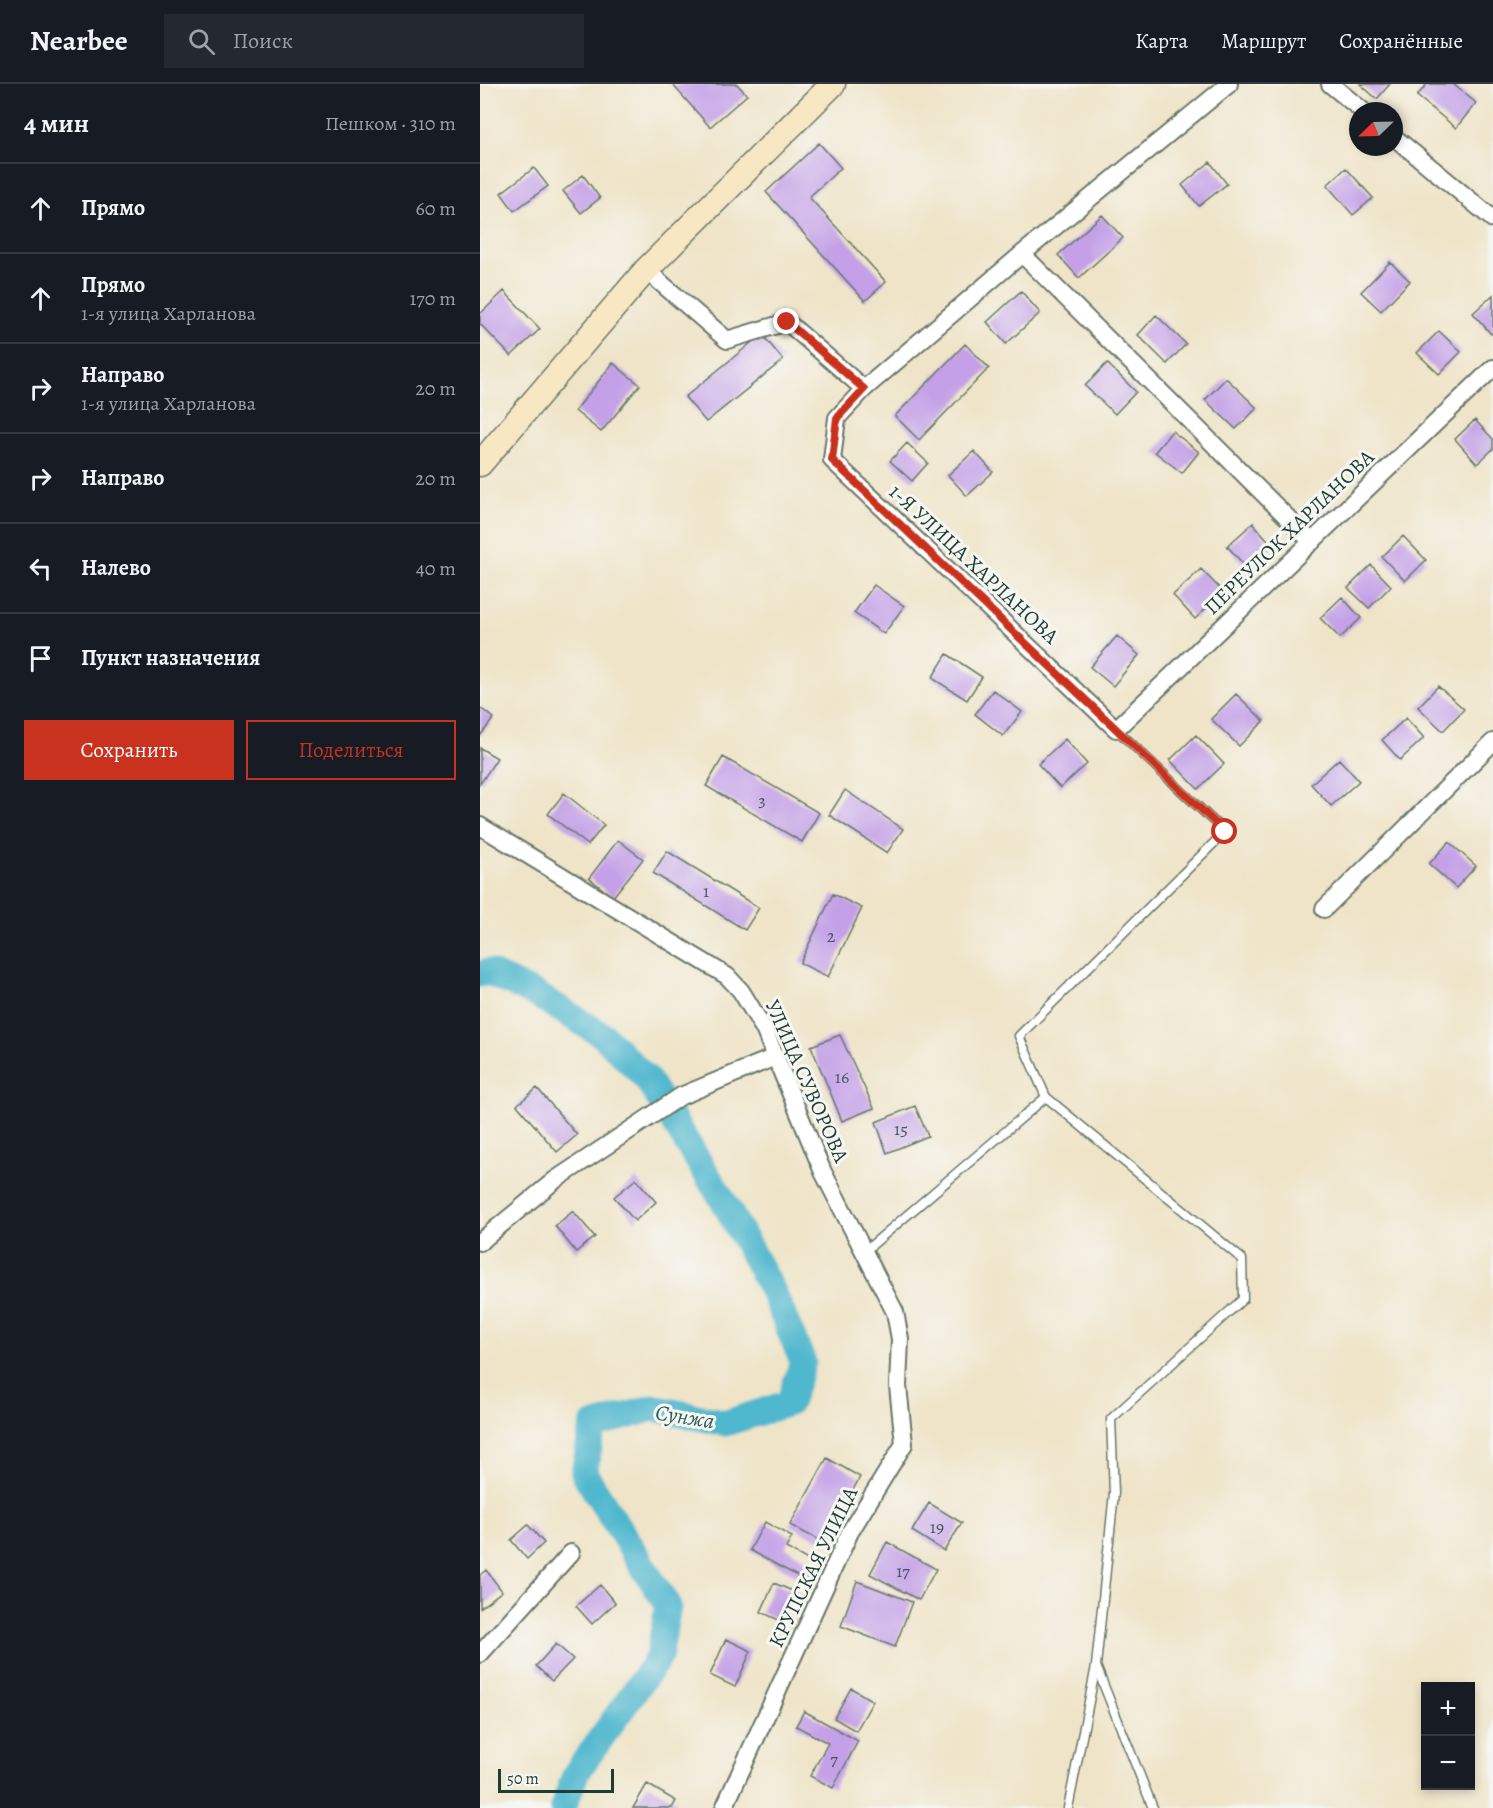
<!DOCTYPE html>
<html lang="ru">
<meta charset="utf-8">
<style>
:root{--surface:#171b24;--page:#242831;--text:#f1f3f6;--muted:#9ea1a6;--line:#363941;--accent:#c8321e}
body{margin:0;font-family:Alegreya,serif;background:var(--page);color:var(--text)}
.controls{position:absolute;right:18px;bottom:18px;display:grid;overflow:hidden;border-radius:0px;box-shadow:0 3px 9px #0003}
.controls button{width:54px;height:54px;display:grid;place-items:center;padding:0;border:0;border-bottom:2px solid var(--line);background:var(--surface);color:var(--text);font:30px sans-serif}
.compass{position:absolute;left:869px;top:18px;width:54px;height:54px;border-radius:50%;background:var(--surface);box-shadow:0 3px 9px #0003;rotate:247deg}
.scale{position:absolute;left:18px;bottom:15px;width:116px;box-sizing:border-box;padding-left:6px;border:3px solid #1f3d34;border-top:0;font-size:16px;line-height:21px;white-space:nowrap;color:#1f3d34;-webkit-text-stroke:4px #f6f6f2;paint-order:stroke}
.stop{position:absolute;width:18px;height:18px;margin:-14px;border:4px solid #c8321e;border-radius:50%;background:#fff}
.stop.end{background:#c8321e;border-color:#fff;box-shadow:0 2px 6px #0008}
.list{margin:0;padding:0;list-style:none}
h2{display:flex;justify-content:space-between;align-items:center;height:78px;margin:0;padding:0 24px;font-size:26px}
h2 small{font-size:20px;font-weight:400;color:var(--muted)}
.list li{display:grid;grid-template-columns:39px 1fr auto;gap:18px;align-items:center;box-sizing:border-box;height:90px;padding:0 24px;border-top:2px solid var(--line)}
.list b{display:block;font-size:22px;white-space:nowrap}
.list p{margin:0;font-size:20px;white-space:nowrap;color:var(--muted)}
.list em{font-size:20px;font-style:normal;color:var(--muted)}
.actions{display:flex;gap:12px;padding:18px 24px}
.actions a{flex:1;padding:14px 0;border:2px solid var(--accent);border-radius:0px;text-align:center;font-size:21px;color:var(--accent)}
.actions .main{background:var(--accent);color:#fff}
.icon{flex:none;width:33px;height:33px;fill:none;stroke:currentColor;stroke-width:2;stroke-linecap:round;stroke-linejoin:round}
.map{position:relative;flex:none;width:1013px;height:1724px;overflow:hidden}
header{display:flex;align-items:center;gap:36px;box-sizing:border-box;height:84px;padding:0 30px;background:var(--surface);border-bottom:2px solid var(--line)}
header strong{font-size:28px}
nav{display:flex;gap:33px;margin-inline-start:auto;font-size:21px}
.search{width:420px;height:54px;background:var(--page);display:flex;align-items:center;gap:15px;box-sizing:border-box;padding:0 21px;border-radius:0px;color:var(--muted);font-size:22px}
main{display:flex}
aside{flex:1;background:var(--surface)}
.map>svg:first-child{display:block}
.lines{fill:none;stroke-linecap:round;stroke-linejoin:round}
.river{stroke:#50b7ce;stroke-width:27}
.building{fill:#c3a0e7}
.lane-casing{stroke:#687768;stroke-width:11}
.street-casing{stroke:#687768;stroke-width:20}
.secondary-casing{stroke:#687768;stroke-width:27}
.lane{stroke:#fff;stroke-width:8}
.street{stroke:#fff;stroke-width:16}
.secondary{stroke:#f8e7c3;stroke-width:24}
.route{stroke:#c8321e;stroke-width:8}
.labels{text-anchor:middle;stroke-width:6;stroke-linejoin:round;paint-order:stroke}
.number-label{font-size:18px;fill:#485661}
.street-label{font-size:21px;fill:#1f3d34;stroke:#f6f6f2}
.water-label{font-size:22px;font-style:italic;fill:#2b5c5a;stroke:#f6f6f2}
</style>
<header>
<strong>Nearbee</strong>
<div class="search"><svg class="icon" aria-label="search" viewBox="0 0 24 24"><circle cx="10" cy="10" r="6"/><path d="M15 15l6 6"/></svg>Поиск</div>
<nav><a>Карта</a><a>Маршрут</a><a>Сохранённые</a></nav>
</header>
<main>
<aside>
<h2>4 мин<small>Пешком · 310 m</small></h2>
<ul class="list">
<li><svg class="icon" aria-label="ahead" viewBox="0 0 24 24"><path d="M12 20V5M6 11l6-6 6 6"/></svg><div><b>Прямо</b></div><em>60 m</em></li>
<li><svg class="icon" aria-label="ahead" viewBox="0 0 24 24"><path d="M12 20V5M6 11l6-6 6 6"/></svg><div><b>Прямо</b><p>1-я улица Харланова</p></div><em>170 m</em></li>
<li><svg class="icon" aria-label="right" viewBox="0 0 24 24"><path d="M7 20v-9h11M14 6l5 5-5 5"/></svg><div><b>Направо</b><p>1-я улица Харланова</p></div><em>20 m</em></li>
<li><svg class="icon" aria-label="right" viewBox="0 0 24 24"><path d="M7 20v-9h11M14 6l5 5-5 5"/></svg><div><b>Направо</b></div><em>20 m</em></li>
<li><svg class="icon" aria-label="left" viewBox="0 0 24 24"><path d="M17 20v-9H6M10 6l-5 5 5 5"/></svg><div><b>Налево</b></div><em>40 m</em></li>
<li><svg class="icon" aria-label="arrive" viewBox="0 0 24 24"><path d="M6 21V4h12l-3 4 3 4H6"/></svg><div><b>Пункт назначения</b></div></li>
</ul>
<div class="actions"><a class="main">Сохранить</a><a>Поделиться</a></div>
</aside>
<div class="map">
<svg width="1013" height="1724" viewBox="0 0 1013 1724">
<rect width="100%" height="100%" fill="#f6f6f2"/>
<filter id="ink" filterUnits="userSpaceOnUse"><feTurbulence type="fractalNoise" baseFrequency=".0167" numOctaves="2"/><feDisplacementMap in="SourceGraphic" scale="12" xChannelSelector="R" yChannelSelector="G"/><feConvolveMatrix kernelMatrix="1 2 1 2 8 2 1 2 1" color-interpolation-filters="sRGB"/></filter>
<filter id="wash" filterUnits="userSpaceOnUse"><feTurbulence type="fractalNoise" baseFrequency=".008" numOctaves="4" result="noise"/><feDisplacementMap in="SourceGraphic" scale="24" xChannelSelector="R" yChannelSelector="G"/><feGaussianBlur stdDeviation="1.35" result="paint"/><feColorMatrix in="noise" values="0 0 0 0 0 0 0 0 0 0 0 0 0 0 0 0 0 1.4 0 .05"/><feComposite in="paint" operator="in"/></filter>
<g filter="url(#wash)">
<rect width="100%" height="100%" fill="#efe4c8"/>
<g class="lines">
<path class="river" d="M0,890L8,888L57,911L124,952L167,995L244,1118L293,1208L323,1278L309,1319L246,1339L173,1324L113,1342L104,1389L188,1522L179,1573L96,1689L83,1724"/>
</g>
<g id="blocks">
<path class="building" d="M192,0H257L267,11L230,43Z
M880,0H910L897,15Z
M947,0H973L996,19L976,44L937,12Z
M339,59L361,84L329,113L406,198L385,217L286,108Z
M730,78L747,100L719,122L702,101Z
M54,84L68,102L34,127L21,109Z
M866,84L893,114L873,131L847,101Z
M103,91L120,114L101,129L83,107Z
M622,131L643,154L599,194L578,171Z
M910,178L930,197L901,227L881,208Z
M24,207L60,245L31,272L0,240V230Z
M541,207L560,229L526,260L507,238Z
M1013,211V248L1011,250L993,229Z
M676,231L706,260L687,280L658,251Z
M959,247L981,268L959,290L937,269Z
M282,250L303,276L226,338L205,313Z
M485,260L509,284L439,356L415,332Z
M133,279L160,301L121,348L95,327Z
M627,279L656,308L635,330L605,302Z
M746,294L777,324L756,345L725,316Z
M995,336L1013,355V365L997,380L975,355Z
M692,347L719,368L702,389L675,368Z
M427,359L448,379L432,397L410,377Z
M494,367L513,388L487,412L468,391Z
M773,439L792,461L766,483L747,462Z
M923,452L946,476L925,497L902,473Z
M891,481L911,502L889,524L868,504Z
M721,485L743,508L715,535L693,511Z
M394,501L424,522L404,550L374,529Z
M862,513L881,534L860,554L840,534Z
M637,552L659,571L633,602L610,583Z
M467,570L502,593L487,616L452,594Z
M958,602L984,625L963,647L938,623Z
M513,606L542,628L523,652L495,630Z
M756,610L784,637L759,662L731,635Z
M0,624L14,634L0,652Z
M926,634L944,654L920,676L902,656Z
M716,651L744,680L718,705L690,676Z
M585,655L607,680L580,704L558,680Z
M0,664L17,674L0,700Z
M243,673L339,729L322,758L226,702Z
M859,675L879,697L851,722L831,700Z
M365,706L423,745L407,769L349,731Z
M84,709L124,741L108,761L68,730Z
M138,756L163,775L133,813L109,794Z
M969,758L996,782L976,804L949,780Z
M187,767L279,824L265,846L173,789Z
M353,810L382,824L348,893L320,879Z
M360,951L394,1024L362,1037L331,962Z
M57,1004L97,1051L77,1068L37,1021Z
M435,1022L448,1052L407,1069L396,1038Z
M156,1095L176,1118L155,1137L134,1113Z
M93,1127L115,1153L96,1168L75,1142Z
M347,1374L380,1393L344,1459L310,1441Z
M449,1419L482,1439L464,1467L432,1447Z
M285,1438L312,1453L306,1464L337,1481L328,1498L270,1466Z
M48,1441L64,1459L47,1475L31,1456Z
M407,1458L456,1485L439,1516L390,1490Z
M6,1486L22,1507L0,1524V1491Z
M377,1497L432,1518L415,1563L361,1542Z
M294,1499L317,1509L303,1538L281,1528Z
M120,1501L135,1519L112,1540L96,1522Z
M246,1555L271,1567L255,1603L230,1591Z
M76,1560L93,1575L72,1597L56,1582Z
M371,1604L393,1617L376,1647L354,1634Z
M324,1627L378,1657L353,1704L330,1692L348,1659L316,1642Z
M167,1700L196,1717L192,1724H153Z"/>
</g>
</g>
<g filter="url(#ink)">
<use href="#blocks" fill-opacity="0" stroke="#687768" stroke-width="1.5"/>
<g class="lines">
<g class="lane-casing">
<path id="lane" d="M385,1167L566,1013
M616,1582L673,1724
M588,1724L616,1582L634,1409L631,1335L763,1215L762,1175L566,1013L539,952L745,748L636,645"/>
</g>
<g class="street-casing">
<path id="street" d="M749,0L542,170L384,305L357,334L352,376L636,645L1013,284
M850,0L883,27
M914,53L1013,135
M542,170L832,458
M166,186L247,256L307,238L384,305
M0,742L247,892L261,907L284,945L343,1088L415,1228L420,1255L418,1302L424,1360L370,1448L244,1724
M844,825L1013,658
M0,1158L75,1096L201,1012L295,973
M0,1570L91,1469"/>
</g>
<g class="secondary-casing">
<path id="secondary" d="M0,380L166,186L353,0"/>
</g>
<use href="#lane" class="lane"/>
<use href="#street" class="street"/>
<use href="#secondary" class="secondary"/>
</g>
</g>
<g class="lines" filter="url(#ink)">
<path class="route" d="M307,238L384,305L357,334L352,376L745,748"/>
</g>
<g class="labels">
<g class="number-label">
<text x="282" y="722">3</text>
<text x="226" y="813">1</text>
<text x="351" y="858">2</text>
<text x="362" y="999">16</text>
<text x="421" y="1051">15</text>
<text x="457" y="1449">19</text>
<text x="423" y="1493">17</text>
<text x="354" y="1681">7</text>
</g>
<g class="street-label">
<text transform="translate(809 448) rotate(-44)" y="7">ПЕРЕУЛОК ХАРЛАНОВА</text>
<text transform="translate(494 480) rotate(43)" y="7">1-Я УЛИЦА ХАРЛАНОВА</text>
<text transform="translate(327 997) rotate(66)" y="7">УЛИЦА СУВОРОВА</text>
<text transform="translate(333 1483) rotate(-64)" y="7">КРУПСКАЯ УЛИЦА</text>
</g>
<g class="water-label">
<text transform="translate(205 1332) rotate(9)" y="8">Сунжа</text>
</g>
</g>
</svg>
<div class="controls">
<button>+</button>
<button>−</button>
</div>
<svg class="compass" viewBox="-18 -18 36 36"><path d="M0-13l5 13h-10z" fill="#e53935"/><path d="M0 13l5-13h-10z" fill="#9ea1a6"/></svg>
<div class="scale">50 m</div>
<div class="stop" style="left:745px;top:748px"></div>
<div class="stop end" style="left:307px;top:238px"></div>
</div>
</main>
